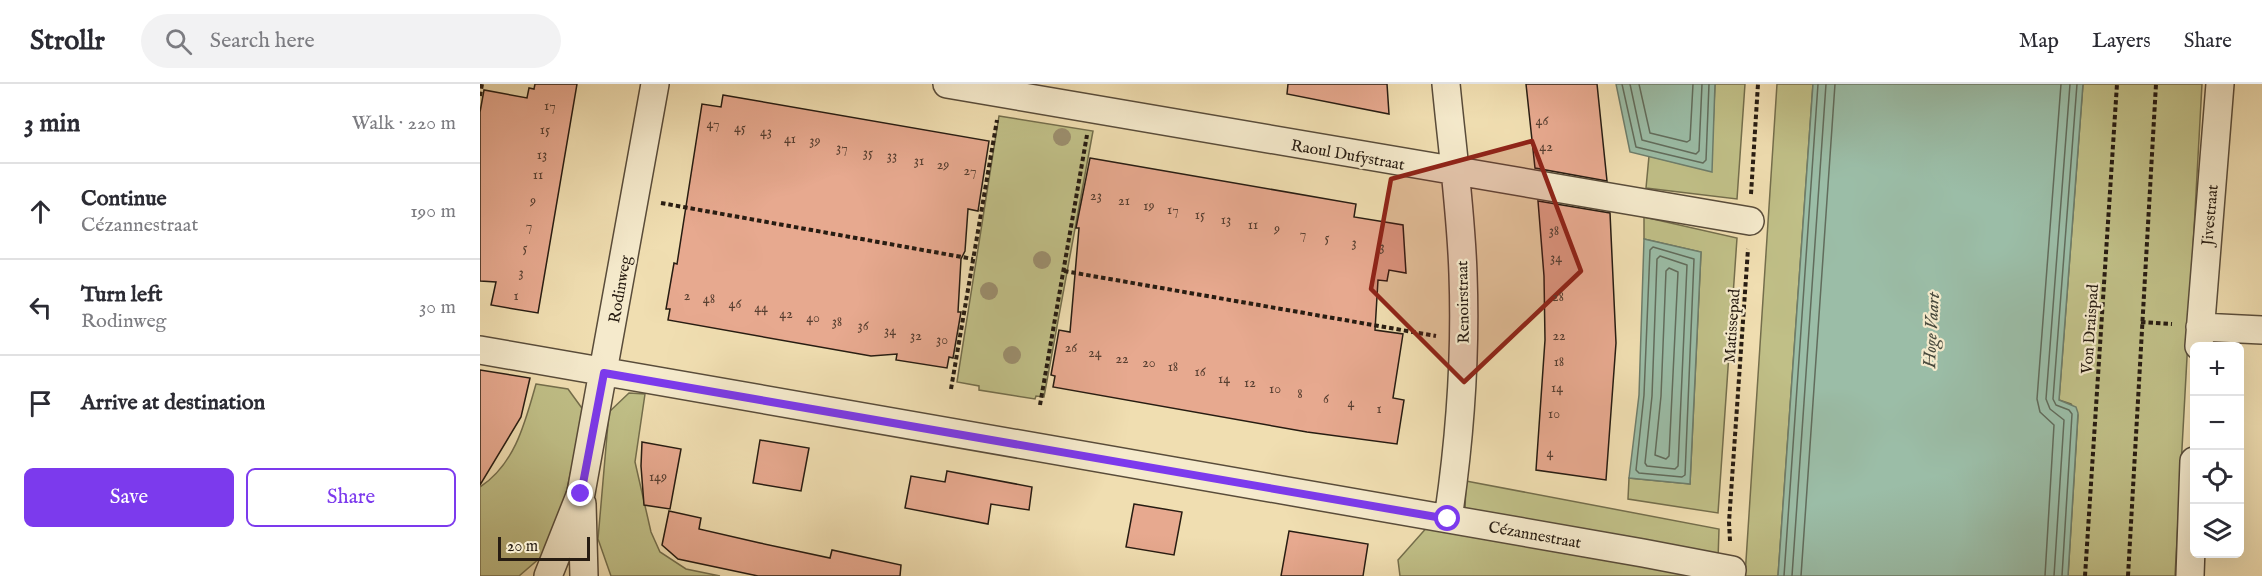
<!DOCTYPE html>
<meta charset="utf-8">
<style>
:root{--surface:#fff;--page:#f2f2f3;--text:#2b2b33;--muted:#7c7c81;--line:#e1e1e2;--accent:#7c3aed}
body{margin:0;font-family:"IM FELL English",serif;background:var(--page);color:var(--text)}
.controls{position:absolute;right:18px;bottom:18px;display:grid;overflow:hidden;border-radius:9px;box-shadow:0 6px 24px #0002}
.controls button{width:54px;height:54px;display:grid;place-items:center;padding:0;border:0;border-bottom:2px solid var(--line);background:var(--surface);color:var(--text);font:30px sans-serif}
.scale{position:absolute;left:18px;bottom:15px;width:92px;box-sizing:border-box;padding-left:6px;border:3px solid #271c12;border-top:0;font-size:16px;line-height:21px;white-space:nowrap;color:#271c12;-webkit-text-stroke:4px #f5eacc;paint-order:stroke}
.stop{position:absolute;width:18px;height:18px;margin:-14px;border:4px solid #7c3aed;border-radius:50%;background:#fff}
.stop.end{background:#7c3aed;border-color:#fff;box-shadow:0 2px 6px #0008}
.list{margin:0;padding:0;list-style:none}
h2{display:flex;justify-content:space-between;align-items:center;height:78px;margin:0;padding:0 24px;font-size:26px}
h2 small{font-size:20px;font-weight:400;color:var(--muted)}
.list li{display:grid;grid-template-columns:39px 1fr auto;gap:18px;align-items:center;box-sizing:border-box;height:96px;padding:0 24px;border-top:2px solid var(--line)}
.list b{display:block;font-size:22px;white-space:nowrap}
.list p{margin:0;font-size:20px;white-space:nowrap;color:var(--muted)}
.list em{font-size:20px;font-style:normal;color:var(--muted)}
.actions{display:flex;gap:12px;padding:18px 24px}
.actions a{flex:1;padding:14px 0;border:2px solid var(--accent);border-radius:9px;text-align:center;font-size:21px;color:var(--accent)}
.actions .main{background:var(--accent);color:#fff}
.icon{flex:none;width:33px;height:33px;fill:none;stroke:currentColor;stroke-width:2;stroke-linecap:round;stroke-linejoin:round}
.map{position:relative;flex:none;width:1782px;height:492px;overflow:hidden}
header{display:flex;align-items:center;gap:36px;box-sizing:border-box;height:84px;padding:0 30px;background:var(--surface);border-bottom:2px solid var(--line)}
header strong{font-size:28px}
nav{display:flex;gap:33px;margin-inline-start:auto;font-size:21px}
.search{width:420px;height:54px;background:var(--page);display:flex;align-items:center;gap:15px;box-sizing:border-box;padding:0 21px;border-radius:33px;color:var(--muted);font-size:22px}
main{display:flex}
aside{flex:1;background:var(--surface)}
.map>svg:first-child{display:block}
.green{fill:#c0bf87;stroke:#746e4c;stroke-width:1.5}
.water{fill:#9bbda7;stroke:#6d7d6b;stroke-width:1.5}
.lines{fill:none;stroke-linecap:round;stroke-linejoin:round}
.shore{stroke:#616c5c;stroke-width:1.5}
.building{fill:#e7a98f;stroke:#271c12;stroke-width:1.5}
.minor-casing{stroke:#594c3a;stroke-width:30}
.path{stroke:#271c12;stroke-width:4;stroke-dasharray:4.5 3;stroke-linecap:butt}
.minor{stroke:#f5eacc;stroke-width:27}
.tree{fill:#9b8e6d}
.route{stroke:#7c3aed;stroke-width:8}
.marked{fill:#8f2418;fill-opacity:0.2;stroke:#8f2418;stroke-width:4.5;stroke-linejoin:round}
.labels{text-anchor:middle;stroke-width:4.5;stroke-linejoin:round;paint-order:stroke}
.number-label{font-size:14px;fill:#573f31}
.street-label{font-size:16px;fill:#271c12;stroke:#f5eacc}
.water-label{font-size:18px;font-style:italic;fill:#4a4c3f;stroke:#f5eacc}
</style>
<header>
<strong>Strollr</strong>
<div class="search"><svg class="icon" aria-label="search" viewBox="0 0 24 24"><circle cx="10" cy="10" r="6"/><path d="M15 15l6 6"/></svg>Search here</div>
<nav><a>Map</a><a>Layers</a><a>Share</a></nav>
</header>
<main>
<aside>
<h2>3 min<small>Walk · 220 m</small></h2>
<ul class="list">
<li><svg class="icon" aria-label="ahead" viewBox="0 0 24 24"><path d="M12 20V5M6 11l6-6 6 6"/></svg><div><b>Continue</b><p>Cézannestraat</p></div><em>190 m</em></li>
<li><svg class="icon" aria-label="left" viewBox="0 0 24 24"><path d="M17 20v-9H6M10 6l-5 5 5 5"/></svg><div><b>Turn left</b><p>Rodinweg</p></div><em>30 m</em></li>
<li><svg class="icon" aria-label="arrive" viewBox="0 0 24 24"><path d="M6 21V4h12l-3 4 3 4H6"/></svg><div><b>Arrive at destination</b></div></li>
</ul>
<div class="actions"><a class="main">Save</a><a>Share</a></div>
</aside>
<div class="map">
<svg width="1782" height="492" viewBox="0 0 1782 492">
<rect width="100%" height="100%" fill="#f0deb1"/>
<filter id="stains"><feTurbulence type="fractalNoise" baseFrequency=".00333" numOctaves="4"/><feColorMatrix values="0 0 0 0 .2 0 0 0 0 .09 0 0 0 0 .02 0 0 0 .5 -.17"/></filter>
<radialGradient id="worn" r=".72"><stop offset=".6" stop-color="#630" stop-opacity="0"/><stop offset="1" stop-color="#630" stop-opacity=".3"/></radialGradient>
<path class="green" d="M1235,0H1265L1257,115L1166,104L1169,72L1231,87Z
M1297,0H1333L1298,492H1265Z
M1603,0H1722L1695,492H1588L1598,331L1591,320L1579,316Z
M519,32L613,47L564,313L556,312L555,315L499,306V302L477,298Z
M1164,133L1257,154L1238,429L1148,415L1149,394L1210,400L1221,168L1164,155Z
M56,300L88,305L104,327L82,428L61,473L39,492H0V403C35,380 45,339 56,300Z
M149,309L165,310L155,378L171,448L180,468L206,485L240,492H131L118,455L129,328Z
M986,397L1239,445L1238,476L985,427Z
M949,441L1237,492H920L918,476Z"/>
<path class="water" d="M1136,0H1235L1232,88L1150,68Z
M1333,0H1603L1579,316L1596,323L1598,329L1588,492H1298Z
M1164,155L1221,168L1210,400L1149,394L1159,311Z"/>
<g class="lines">
<path class="shore" d="M1142,0L1156,63L1223,79L1226,76L1229,0
M1150,0L1162,56L1216,70L1219,67L1222,0
M1159,0L1170,49L1207,58L1210,56L1213,0
M1173,163L1214,175L1205,391L1202,393L1159,389L1156,386L1164,311L1170,166Z
M1180,172L1207,181L1198,382L1195,385L1167,382L1165,379L1172,312L1177,175Z
M1189,184L1198,188L1189,372L1186,375L1175,371L1181,312L1186,187Z
M1304,492L1338,0
M1312,492L1346,0
M1321,492L1355,0
M1565,492L1574,341L1560,328L1557,315L1581,0
M1574,492L1584,336L1570,325L1566,315L1590,0
M1582,492L1592,330L1589,326L1576,321L1573,315L1597,0"/>
</g>
<path class="building" d="M55,0H97L58,229L11,221L16,198L0,197V28L4,6L47,14L49,4L54,5Z
M808,0H907L909,30L807,10Z
M1046,0H1117L1127,97L1055,84Z
M243,11L509,57L498,127L488,125L485,167L481,175L478,228H481L473,274L469,273L467,284L416,276L417,270L391,272L188,236L190,225H186L194,179L197,180L222,20L241,23Z
M610,74L876,120L874,133L923,141L926,189L909,186L907,197L898,196L895,246L923,250L913,314L924,316L917,360L827,348L573,303L575,292L571,291L579,246L590,248L599,144H596Z
M1058,117L1130,129L1136,259L1126,396L1056,386L1065,256L1064,192Z
M0,286L50,294L41,333L0,401Z
M280,356L329,364L321,407L273,399Z
M162,358L201,365L190,425L164,421L161,382Z
M467,387L552,403L549,426L511,420L508,440L425,424L431,392L465,398Z
M654,420L702,428L694,471L646,463Z
M189,427L221,434L219,445L280,459L350,474L352,466L421,481L420,492H278L198,475L182,461Z
M809,447L888,460L883,492H801Z"/>
<g class="lines">
<g class="minor-casing">
<path id="minor" d="M467,0L1270,137
M966,0C972,63 981,127 983,190C986,272 980,354 968,435
M1720,243L1782,246
M1719,262L1740,0
M0,266L1163,469L1252,486L1251,492
M102,420L104,492
M68,492L101,409L175,0
M1710,492L1714,377"/>
</g>
<path class="path" d="M0,12L2,0
M1271,110L1278,0
M181,119L493,175
M584,187L956,252
M1661,238L1692,240
M471,305L517,36
M560,321L607,51
M1250,457L1249,438L1268,165
M1605,492L1637,0
M1648,492L1676,0"/>
<use href="#minor" class="minor"/>
</g>
<g class="tree">
<circle cx="582" cy="53" r="9"/>
<circle cx="562" cy="176" r="9"/>
<circle cx="509" cy="207" r="9"/>
<circle cx="532" cy="271" r="9"/>
</g>
<g class="lines">
<path class="route" d="M101,410L124,289L968,435"/>
</g>
<path class="marked" d="M1052,57L1101,187L984,298L891,205L911,95Z"/>
<g class="labels">
<g class="number-label">
<text x="70" y="26">17</text>
<text x="1062" y="41">46</text>
<text x="233" y="44">47</text>
<text x="260" y="48">45</text>
<text x="65" y="50">15</text>
<text x="286" y="52">43</text>
<text x="310" y="59">41</text>
<text x="335" y="61">39</text>
<text x="1066" y="67">42</text>
<text x="362" y="68">37</text>
<text x="388" y="73">35</text>
<text x="62" y="75">13</text>
<text x="412" y="76">33</text>
<text x="439" y="81">31</text>
<text x="463" y="85">29</text>
<text x="490" y="91">27</text>
<text x="58" y="95">11</text>
<text x="616" y="116">23</text>
<text x="53" y="121">9</text>
<text x="644" y="121">21</text>
<text x="669" y="126">19</text>
<text x="693" y="130">17</text>
<text x="720" y="135">15</text>
<text x="746" y="140">13</text>
<text x="773" y="145">11</text>
<text x="49" y="146">7</text>
<text x="797" y="149">9</text>
<text x="1074" y="151">38</text>
<text x="823" y="154">7</text>
<text x="847" y="158">5</text>
<text x="874" y="163">3</text>
<text x="902" y="167">3</text>
<text x="45" y="168">5</text>
<text x="1076" y="178">34</text>
<text x="41" y="193">3</text>
<text x="36" y="216">1</text>
<text x="207" y="216">2</text>
<text x="1078" y="217">28</text>
<text x="229" y="219">48</text>
<text x="255" y="224">46</text>
<text x="281" y="228">44</text>
<text x="306" y="234">42</text>
<text x="333" y="238">40</text>
<text x="357" y="242">38</text>
<text x="383" y="246">36</text>
<text x="410" y="251">34</text>
<text x="436" y="256">32</text>
<text x="1079" y="256">22</text>
<text x="462" y="260">30</text>
<text x="591" y="268">26</text>
<text x="615" y="273">24</text>
<text x="642" y="279">22</text>
<text x="1079" y="282">18</text>
<text x="669" y="283">20</text>
<text x="693" y="287">18</text>
<text x="720" y="292">16</text>
<text x="744" y="299">14</text>
<text x="770" y="303">12</text>
<text x="1077" y="308">14</text>
<text x="795" y="309">10</text>
<text x="820" y="314">8</text>
<text x="846" y="319">6</text>
<text x="871" y="323">4</text>
<text x="899" y="329">1</text>
<text x="1074" y="334">10</text>
<text x="1070" y="373">4</text>
<text x="178" y="397">149</text>
</g>
<g class="street-label">
<text transform="translate(868 70) rotate(10)" y="6">Raoul Dufystraat</text>
<text transform="translate(1729 131) rotate(-85)" y="6">Jivestraat</text>
<text transform="translate(139 205) rotate(-80)" y="6">Rodinweg</text>
<text transform="translate(982 218) rotate(-91)" y="6">Renoirstraat</text>
<text transform="translate(1251 242) rotate(-86)" y="6">Matissepad</text>
<text transform="translate(1609 245) rotate(-86)" y="6">Von Draispad</text>
<text transform="translate(1055 450) rotate(10)" y="6">Cézannestraat</text>
</g>
<g class="water-label">
<text transform="translate(1451 246) rotate(-87)" y="6">Hoge Vaart</text>
</g>
</g>
<rect width="100%" height="100%" filter="url(#stains)"/>
<rect width="100%" height="100%" fill="url(#worn)"/>
</svg>
<div class="controls">
<button>+</button>
<button>−</button>
<button><svg class="icon" aria-label="locate" viewBox="0 0 24 24"><circle cx="12" cy="12" r="6"/><path d="M12 2v4M12 18v4M2 12h4M18 12h4"/></svg></button>
<button><svg class="icon" aria-label="layers" viewBox="0 0 24 24"><path d="M12 4l9 5-9 5-9-5zM3 14l9 5 9-5"/></svg></button>
</div>
<div class="scale">20 m</div>
<div class="stop" style="left:968px;top:435px"></div>
<div class="stop end" style="left:101px;top:410px"></div>
</div>
</main>
